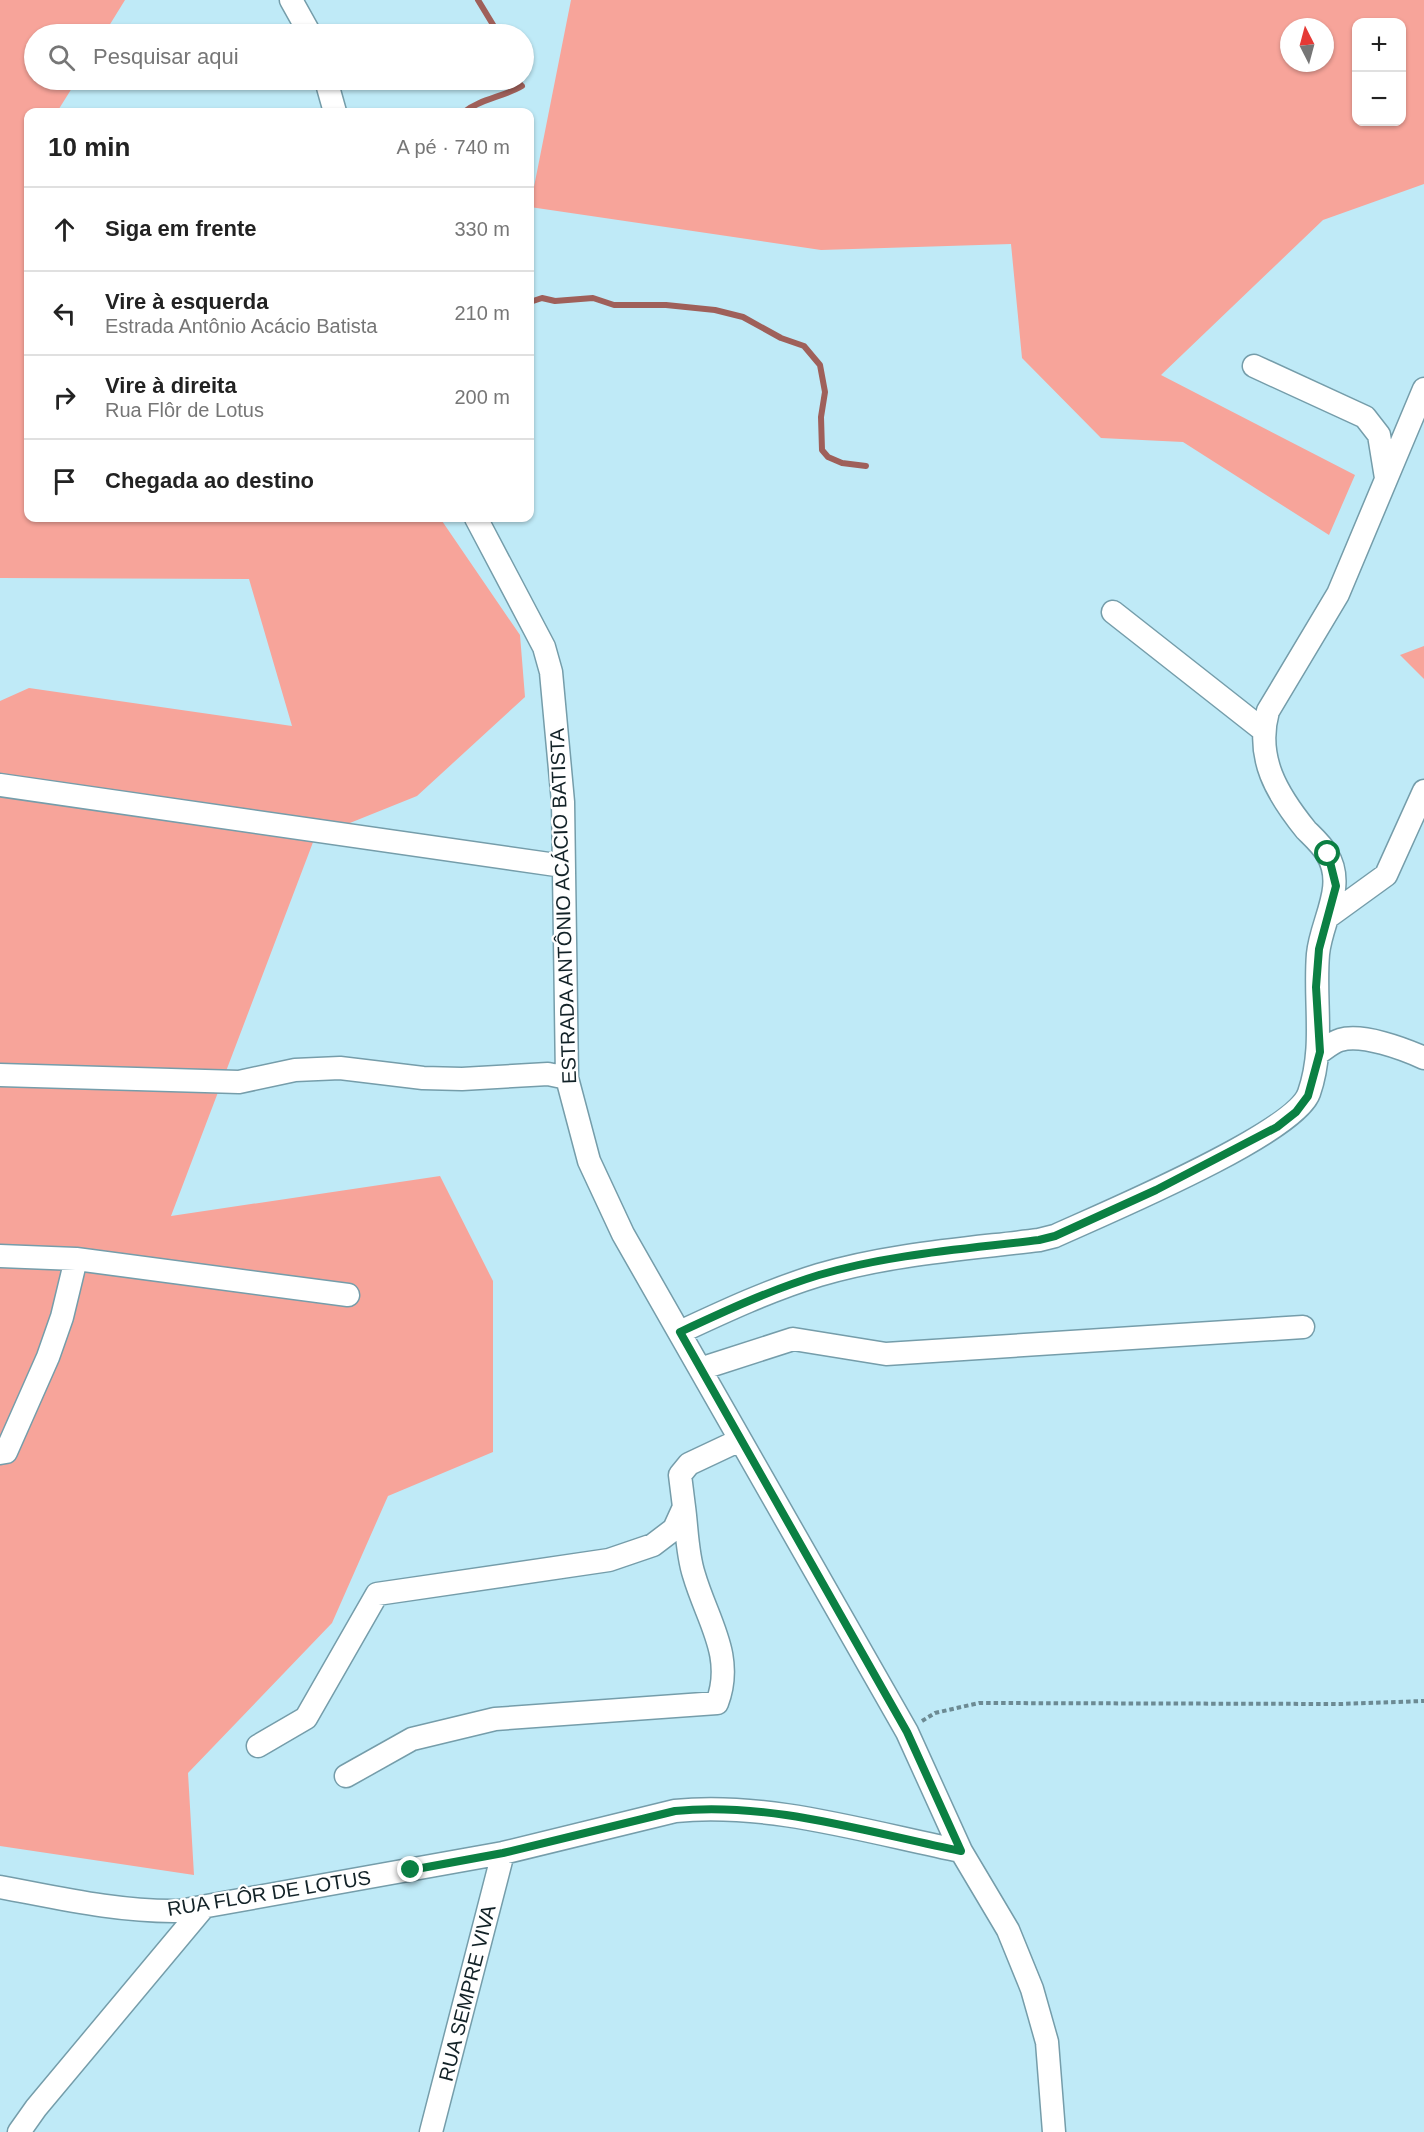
<!DOCTYPE html>
<html lang="pt">
<meta charset="utf-8">
<style>
:root{--surface:#fff;--page:#f2f2f2;--text:#222;--muted:#767676;--line:#e0e0e0}
body{margin:0;font-family:Helvetica,sans-serif;background:var(--page);color:var(--text)}
.controls{position:absolute;right:18px;top:18px;display:grid;overflow:hidden;border-radius:12px;box-shadow:0 2px 4px #0004}
.controls button{width:54px;height:54px;display:grid;place-items:center;padding:0;border:0;border-bottom:2px solid var(--line);background:var(--surface);color:var(--text);font:30px sans-serif}
.compass{position:absolute;left:1280px;top:18px;width:54px;height:54px;border-radius:50%;background:var(--surface);box-shadow:0 2px 4px #0004;rotate:354deg}
.stop{position:absolute;width:18px;height:18px;margin:-14px;border:4px solid #0b8043;border-radius:50%;background:#fff}
.stop.end{background:#0b8043;border-color:#fff;box-shadow:0 2px 6px #0008}
.list{margin:0;padding:0;list-style:none}
h2{display:flex;justify-content:space-between;align-items:center;height:78px;margin:0;padding:0 24px;font-size:26px}
h2 small{font-size:20px;font-weight:400;color:var(--muted)}
.list li{display:grid;grid-template-columns:39px 1fr auto;gap:18px;align-items:center;box-sizing:border-box;height:84px;padding:0 24px;border-top:2px solid var(--line)}
.list b{display:block;font-size:22px;white-space:nowrap}
.list p{margin:0;font-size:20px;white-space:nowrap;color:var(--muted)}
.list em{font-size:20px;font-style:normal;color:var(--muted)}
.icon{flex:none;width:33px;height:33px;fill:none;stroke:currentColor;stroke-width:2;stroke-linecap:round;stroke-linejoin:round}
.map{position:relative;flex:none;width:1424px;height:2132px;overflow:hidden}
.search{position:absolute;background:var(--surface);box-shadow:0 2px 4px #0004;left:24px;top:24px;width:510px;height:66px;display:flex;align-items:center;gap:15px;box-sizing:border-box;padding:0 21px;border-radius:33px;color:var(--muted);font-size:22px}
.panel{position:absolute;background:var(--surface);box-shadow:0 2px 4px #0004;left:24px;top:108px;width:510px;height:414px;border-radius:12px}
.map>svg:first-child{display:block}
.green{fill:#f7a49a;fill-rule:evenodd}
.lines{fill:none;stroke-linecap:round;stroke-linejoin:round}
.stream{stroke:#9f605a;stroke-width:6}
.minor-casing{stroke:#759daa;stroke-width:25}
.path{stroke:#6c8a93;stroke-width:4;stroke-dasharray:4.5 3;stroke-linecap:butt}
.minor{stroke:#fff;stroke-width:22}
.route{stroke:#0b8043;stroke-width:8}
.labels{text-anchor:middle;stroke-width:4.5;stroke-linejoin:round;paint-order:stroke}
.street-label{font-size:20px;fill:#122227;stroke:#fff}
</style>
<div class="map">
<svg width="1424" height="2132" viewBox="0 0 1424 2132">
<rect width="100%" height="100%" fill="#bfeaf7"/>
<path class="green" d="M0,0H125L104,34H34V80H77L57,112H28V518H440L520,635L525,697L417,796L315,837L171,1216L440,1176L493,1281V1452L388,1496L332,1623L188,1773L194,1875L0,1846V701L29,688L292,726L249,579L0,578Z
M571,0H1424V184L1323,220L1161,375L1355,475L1329,535L1183,442L1101,438L1022,358L1011,244L821,250L530,207ZM1356,22H1402V122H1356ZM1289,27H1325V63H1289Z
M1424,646V679L1400,655Z"/>
<g class="lines">
<path class="stream" d="M478,0L495,28V34
M464,112C480,99 503,97 522,86L516,80
M530,302L542,298L555,301L593,298L614,305H666L715,310L743,317L781,338L804,346L820,365L825,392L821,417L822,450L828,457L842,463L866,466"/>
<g class="minor-casing">
<path id="minor" d="M291,0L310,34
M326,80L335,112
M1254,366L1365,417L1379,435L1386,478
M476,518L544,647L551,672L563,802L567,1078L589,1161L623,1234L907,1732L961,1851L1008,1930L1032,1989L1047,2042L1054,2132
M1113,612L1263,730
M0,785L563,866
M1328,917L1386,875L1424,791
M1320,1052C1326,1048 1333,1042 1340,1040C1362,1033 1404,1049 1424,1058
M0,1075L239,1082L295,1070L340,1068L423,1078L462,1079L548,1074L567,1078
M0,1256L76,1259L348,1295
M680,1332C725,1311 770,1290 819,1275C890,1254 966,1249 1039,1240L1055,1236C1101,1215 1295,1134 1309,1093C1325,1047 1314,1002 1318,954C1321,921 1347,886 1327,854C1322,845 1313,837 1306,830C1277,794 1255,758 1268,711L1338,594L1424,389
M700,1369L793,1339L886,1354L1303,1327
M0,1453L6,1452L48,1357L62,1317L76,1259
M258,1746L306,1718L377,1594L609,1560L653,1545L674,1529L684,1507L680,1475L689,1464L740,1440
M346,1776L412,1739L495,1719L717,1703C735,1656 707,1620 694,1575C687,1554 687,1529 684,1507
M0,1887C59,1898 118,1912 179,1911L503,1853L675,1811C766,1801 871,1833 961,1851
M19,2132L36,2108L203,1908
M431,2132L503,1853"/>
</g>
<path class="path" d="M922,1721L935,1713L979,1703L1340,1704L1424,1701"/>
<use href="#minor" class="minor"/>
</g>
<g class="lines">
<path class="route" d="M411,1870L503,1853L675,1811C768,1801 870,1833 961,1851L907,1732L680,1332C725,1311 770,1290 819,1275C890,1254 966,1249 1039,1240L1055,1236L1156,1190L1277,1127L1296,1112L1308,1096L1320,1052L1316,987L1319,949L1336,886L1328,854"/>
</g>
<g class="labels">
<g class="street-label">
<text transform="translate(563 906) rotate(-92)" y="7">ESTRADA ANTÔNIO ACÁCIO BATISTA</text>
<text transform="translate(269 1893) rotate(-9)" y="7">RUA FLÔR DE LOTUS</text>
<text transform="translate(467 1993) rotate(-76)" y="7">RUA SEMPRE VIVA</text>
</g>
</g>
</svg>
<div class="controls">
<button>+</button>
<button>−</button>
</div>
<svg class="compass" viewBox="-18 -18 36 36"><path d="M0-13l5 13h-10z" fill="#e53935"/><path d="M0 13l5-13h-10z" fill="#767676"/></svg>
<div class="stop" style="left:1328px;top:854px"></div>
<div class="stop end" style="left:411px;top:1870px"></div>
<div class="search"><svg class="icon" aria-label="search" viewBox="0 0 24 24"><circle cx="10" cy="10" r="6"/><path d="M15 15l6 6"/></svg>Pesquisar aqui</div>
<section class="panel">
<h2>10 min<small>A pé · 740 m</small></h2>
<ul class="list">
<li><svg class="icon" aria-label="ahead" viewBox="0 0 24 24"><path d="M12 20V5M6 11l6-6 6 6"/></svg><div><b>Siga em frente</b></div><em>330 m</em></li>
<li><svg class="icon" aria-label="left" viewBox="0 0 24 24"><path d="M17 20v-9H6M10 6l-5 5 5 5"/></svg><div><b>Vire à esquerda</b><p>Estrada Antônio Acácio Batista</p></div><em>210 m</em></li>
<li><svg class="icon" aria-label="right" viewBox="0 0 24 24"><path d="M7 20v-9h11M14 6l5 5-5 5"/></svg><div><b>Vire à direita</b><p>Rua Flôr de Lotus</p></div><em>200 m</em></li>
<li><svg class="icon" aria-label="arrive" viewBox="0 0 24 24"><path d="M6 21V4h12l-3 4 3 4H6"/></svg><div><b>Chegada ao destino</b></div></li>
</ul>
</section>
</div>
